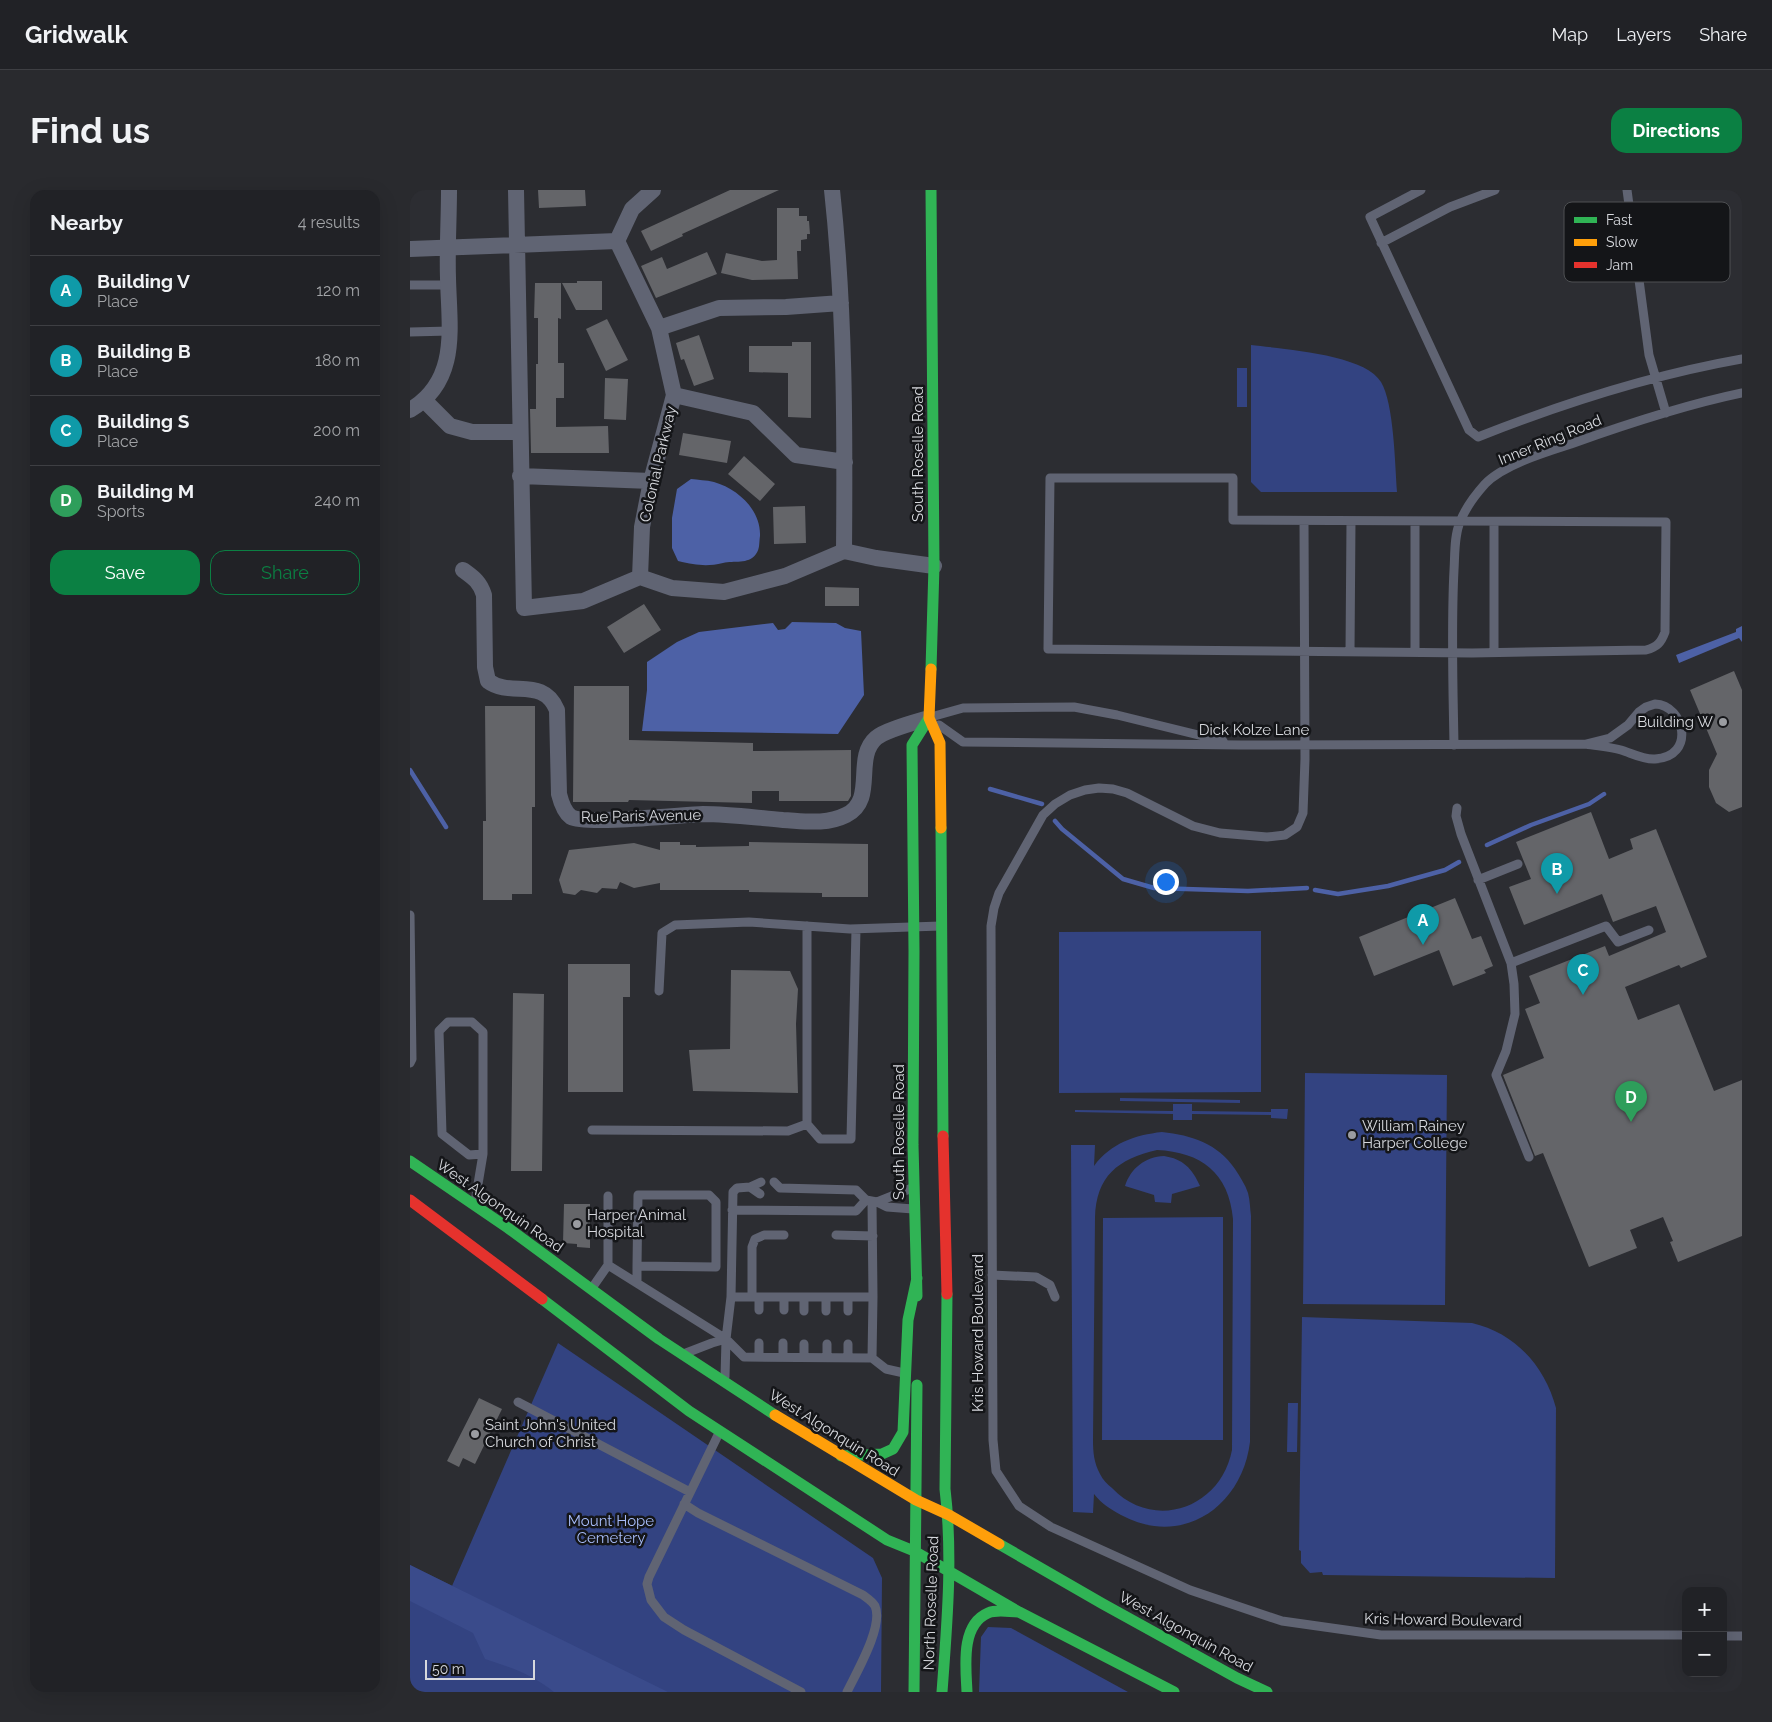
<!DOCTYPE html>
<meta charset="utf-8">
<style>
:root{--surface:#212226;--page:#292a2e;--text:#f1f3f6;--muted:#a2a4a7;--line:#3e3f43;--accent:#0b8043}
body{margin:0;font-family:Raleway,sans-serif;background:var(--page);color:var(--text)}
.controls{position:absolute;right:15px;bottom:15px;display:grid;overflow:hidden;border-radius:10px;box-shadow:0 5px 20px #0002}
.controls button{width:45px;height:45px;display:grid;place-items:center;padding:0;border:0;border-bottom:1px solid var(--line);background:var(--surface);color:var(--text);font:25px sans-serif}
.scale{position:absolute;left:15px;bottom:12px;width:110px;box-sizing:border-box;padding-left:5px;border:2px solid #d6d8dd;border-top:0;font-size:14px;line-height:18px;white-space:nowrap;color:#d6d8dd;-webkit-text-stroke:4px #141518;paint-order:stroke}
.you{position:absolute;left:755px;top:691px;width:18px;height:18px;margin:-12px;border:4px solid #fff;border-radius:50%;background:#1a73e8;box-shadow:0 0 0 8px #1a73e833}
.badge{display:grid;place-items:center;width:32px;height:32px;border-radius:50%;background:var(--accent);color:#fff;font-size:16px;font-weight:700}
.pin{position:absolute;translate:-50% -41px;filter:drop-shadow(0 1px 2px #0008)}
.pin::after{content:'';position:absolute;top:26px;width:18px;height:15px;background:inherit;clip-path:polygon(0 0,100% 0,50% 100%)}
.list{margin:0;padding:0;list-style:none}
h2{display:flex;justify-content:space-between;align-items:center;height:65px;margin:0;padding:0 20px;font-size:21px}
h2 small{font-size:16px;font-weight:400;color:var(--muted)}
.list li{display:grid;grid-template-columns:32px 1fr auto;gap:15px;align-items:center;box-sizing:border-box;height:70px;padding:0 20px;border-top:1px solid var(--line)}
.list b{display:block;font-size:19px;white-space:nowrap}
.list p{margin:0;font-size:16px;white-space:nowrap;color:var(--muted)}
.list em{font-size:16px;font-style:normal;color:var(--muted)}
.actions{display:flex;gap:10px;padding:15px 20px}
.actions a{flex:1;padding:11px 0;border:1px solid var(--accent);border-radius:15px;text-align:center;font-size:18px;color:var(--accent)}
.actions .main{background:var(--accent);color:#fff}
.map{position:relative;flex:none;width:1332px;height:1502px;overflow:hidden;border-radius:15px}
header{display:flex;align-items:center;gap:30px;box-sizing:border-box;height:70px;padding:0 25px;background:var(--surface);border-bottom:1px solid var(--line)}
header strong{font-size:24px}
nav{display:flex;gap:28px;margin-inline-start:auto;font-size:18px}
.intro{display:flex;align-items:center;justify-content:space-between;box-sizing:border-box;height:120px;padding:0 30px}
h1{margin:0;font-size:35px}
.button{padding:12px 22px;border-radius:15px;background:var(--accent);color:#fff;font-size:18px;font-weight:700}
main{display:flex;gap:30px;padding:0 30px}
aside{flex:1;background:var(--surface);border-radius:15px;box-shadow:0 5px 20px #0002}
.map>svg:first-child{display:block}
.green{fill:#334381;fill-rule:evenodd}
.forest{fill:#3a4b8b}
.water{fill:#4d61a6}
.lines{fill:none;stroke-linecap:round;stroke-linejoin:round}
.stream{stroke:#4d61a6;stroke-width:4.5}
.building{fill:#646569}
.lane{stroke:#606473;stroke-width:9}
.street{stroke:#606473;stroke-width:16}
.fast{stroke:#30b455;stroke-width:11}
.slow{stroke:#ff9f0a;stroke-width:11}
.jam{stroke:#e5322d;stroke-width:11}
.poi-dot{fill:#9a9ca1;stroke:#141518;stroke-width:2}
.labels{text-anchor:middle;stroke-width:5;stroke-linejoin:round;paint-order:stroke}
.street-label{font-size:15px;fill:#d6d8dd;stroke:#141518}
.poi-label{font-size:15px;fill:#d6d8dd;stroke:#141518;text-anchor:start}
.park-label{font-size:15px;fill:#a7bcf9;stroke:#141518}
.key{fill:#141518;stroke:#4e5053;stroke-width:1}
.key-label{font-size:14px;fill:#d6d8dd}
</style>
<header>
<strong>Gridwalk</strong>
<nav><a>Map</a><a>Layers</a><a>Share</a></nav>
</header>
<div class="intro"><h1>Find us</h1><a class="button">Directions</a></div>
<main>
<aside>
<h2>Nearby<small>4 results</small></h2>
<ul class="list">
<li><span class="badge" style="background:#0f9aa8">A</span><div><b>Building V</b><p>Place</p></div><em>120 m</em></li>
<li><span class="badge" style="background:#0f9aa8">B</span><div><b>Building B</b><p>Place</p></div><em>180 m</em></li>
<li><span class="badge" style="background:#0f9aa8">C</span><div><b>Building S</b><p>Place</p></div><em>200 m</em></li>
<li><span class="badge" style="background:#2e9e5b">D</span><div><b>Building M</b><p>Sports</p></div><em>240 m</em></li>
</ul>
<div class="actions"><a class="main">Save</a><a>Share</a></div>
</aside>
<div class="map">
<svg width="1332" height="1502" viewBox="0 0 1332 1502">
<rect width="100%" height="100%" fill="#2c2d32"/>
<path class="green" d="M841,155C872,159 955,164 971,192C984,213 985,275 987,302H851L841,292Z
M827,178H837V217H827Z
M851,741V902L649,903V742Z
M895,883L1037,885L1035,1115L893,1114Z
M710,908L830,910V913L710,911Z
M763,914H782V921L861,922V919H878L877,929L861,928V925L782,924V930H763V924L665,922V920L763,921Z
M752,942C782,945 808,954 825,979C830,987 835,994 838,1003C840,1010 840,1019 841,1026L840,1252C832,1317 772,1358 711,1325C700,1319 692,1314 684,1304L683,1323L663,1322L661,955H685L684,976C701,953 725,945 752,942ZM747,960C791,962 819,983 823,1029L822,1260C811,1318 744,1342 702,1298C697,1294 693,1290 690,1284C684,1273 683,1262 683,1250L685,1028C686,986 708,969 747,960Z
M754,966C773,969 782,978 790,996L762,1004L761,1013L745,1012L744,1005L715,996C721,978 735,967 754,966Z
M813,1027V1250H692L693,1028Z
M892,1127L1062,1133C1105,1143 1135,1176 1146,1218L1145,1388L913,1385L912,1382L900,1383L891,1373V1361L889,1360Z
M148,1153L463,1368L472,1388L471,1502H0V1375L42,1396Z
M878,1213H888L887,1262H877Z
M578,1437L601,1438L718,1502H569L571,1447Z"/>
<path class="forest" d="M0,1375L258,1502H144C123,1485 100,1477 75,1469L63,1443L0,1411Z"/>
<path class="water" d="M281,289C288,290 296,290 304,292C328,299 351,320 350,346C349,352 350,359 346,364C338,375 324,370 313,373C296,377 286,375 268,371L262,358V328L267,299Z
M382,432L426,433L435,438L451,441L454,505L428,544L232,541L237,500V472L267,452L289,442L363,433L368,440L375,439Z
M1332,436V452L1329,448L1269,473L1266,465L1326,442V439Z"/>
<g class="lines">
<path class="stream" d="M0,580L36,637
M580,599L632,614
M645,631L652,639L713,689L744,698L838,701L897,698
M1077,655L1121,635L1179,614L1194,604
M905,700L928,704L978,696L1035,680L1049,672"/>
</g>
<path class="building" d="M128,0H175L176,16L129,18Z
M320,0H369L272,44L273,46L241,61L231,41Z
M367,18H389V26H397V31H399L400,44H397V49L391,50V61H387L388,89L342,90L311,83L316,63L352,71L367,70Z
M297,62L307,84L246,108L231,76L252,67L257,79Z
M167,91H192V120H166L152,93H167Z
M125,93H151V129L148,128V173H154V208H146V237L198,236L199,263H121L120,219H126V174H128V128H124Z
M197,129L218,170L196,181L176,139Z
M289,145L304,189L284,196L274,169L271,170L266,153Z
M382,152H401V228L378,227V183L339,182V156H382Z
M195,188L218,189L216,230L194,229Z
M273,243L321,251L317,273L269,265Z
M334,266L365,294L350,311L318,284Z
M395,316L396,353L364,354L363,317Z
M415,397L449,398V416H415Z
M234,414L251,440L214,463L197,437Z
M1324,481L1332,500V617L1319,622L1306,613L1299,597V580L1307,564L1280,500Z
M164,496H219V550L343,553V561L441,560V606L438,611H369V601H342V613L219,610L218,612H163Z
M75,516H125V617H122V704H102V710H73V631H76Z
M1181,622L1199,669L1223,659L1220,649L1246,639L1297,767L1271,778L1269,775L1215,797L1228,830L1269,814L1304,901L1332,890V1046L1268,1072L1260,1052L1263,1051L1253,1027L1220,1040L1227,1058L1179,1077L1133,963L1125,966L1093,885L1134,868L1115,819L1130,813L1119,786L1195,756L1199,766L1256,742L1246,716L1203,732L1192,704L1114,735L1099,697L1121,689L1106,652Z
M250,652H270V655H286V657L339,656V652L458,654V707H412V703L339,702V700H250V693L224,698L210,692L207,699L192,698L187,703L171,700L165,705L153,703L149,690L159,660L224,653L250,660Z
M1045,708L1062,749L1071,746L1083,776L1074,780L1076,783L1043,796L1029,760L964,786L949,747Z
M158,774H220V807H213V902H158Z
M321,780L380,781L388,799L386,834L388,903L283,901L279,860L320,859Z
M103,803L134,804L132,981H101Z
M154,1014H180V1058L167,1057V1054L153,1053Z
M69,1208L92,1219L65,1274L53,1268L49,1277L37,1271Z"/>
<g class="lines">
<path class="lane" d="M1011,0L960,27L1059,240L1068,247C1154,213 1241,185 1332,169
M1217,0L1239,165L1256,223
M971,53L1040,17L1085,0
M0,95H38
M0,142L40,141
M640,288H823V330L1256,332L1255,442C1251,453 1247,457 1236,460L1062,463L638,459Z
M894,331L895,569L893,623L887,637L875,645L857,647L810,643L783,636L717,603L703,599L689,598L675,600L660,605L645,614L633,625L589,703L584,718L581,736L583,1250L586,1281L609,1316L641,1337L780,1400L872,1431L971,1445H1276
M1005,331V462
M1084,332V462
M940,462L941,331
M1245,514C1275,515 1286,567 1245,569C1234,570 1221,563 1211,560C1200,557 1187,556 1176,554L1200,548L1218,535L1229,522L1236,517Z
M521,527L553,518L664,517L707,525L813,551
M529,535L553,552L831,555L1176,554
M1044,555C1043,497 1041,439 1044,380C1045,365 1044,346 1050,332C1055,319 1066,304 1075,294C1093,275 1136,262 1161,254C1217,234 1274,215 1332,203
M1047,618L1046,626L1051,644L1101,773L1104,794L1105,824L1096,861L1086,885L1119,967
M1068,690L1108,674
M0,725L2,869L0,873
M397,736V934L410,949H441L446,739
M1101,773L1196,736L1208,752L1239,740
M249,801L252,743L265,735L339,732L440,739L531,736
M182,940L378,941L397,934
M364,992L370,998L446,1000L456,1010
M340,997L350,1004
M198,1006V1075
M65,1012L73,964V842L62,832H38L29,841L32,944L59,965L73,964
M462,1012L463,1107
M467,1012L502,998
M322,1020L446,1021L456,1010L467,1012L477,1017L503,1019
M426,1045L463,1046
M582,1085L626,1087L640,1095L645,1107
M227,1093V1076L306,1077V1012L299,1005H228L227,1076
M182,1098L198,1075L316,1149L334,1167L462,1168L476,1179L494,1183
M321,1107H463L462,1168
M342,1107V1057L345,1049L354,1045H374
M416,1107V1121
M438,1107V1121
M349,1120V1107
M374,1120V1107
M394,1121V1107
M349,1153V1167
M394,1154V1167
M417,1154V1167
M438,1154V1167
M276,1163L302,1153L316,1149
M373,1167V1153
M315,1187L316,1149L321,1107L323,1002L327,998L340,997L351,992
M108,1212L280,1302
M309,1243L239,1387L237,1394L241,1410L254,1427L274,1440L391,1502
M274,1314L288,1323L453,1405C457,1408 462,1411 465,1416C474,1436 446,1483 437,1502
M1313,1446H1332"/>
<path class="street" d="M106,0L114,418L173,411L230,387
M422,0C435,120 435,241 434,361
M207,51L249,138L264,205L241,291L232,337L230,387L262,398L314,402L375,386L434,361L466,368L524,376
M207,51L222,19L243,0
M0,59L207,51
M249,138L309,118L376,117L431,113
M264,205L343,223L386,265L435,272
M14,210L40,236L62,242H110
M0,220C50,190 39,137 38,88C37,59 39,29 39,0
M110,286L241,291
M53,380C64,388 70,392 74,405L75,477L78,491C101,508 133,486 147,520L149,604C151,612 154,622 161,627C176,635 270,625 293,624C320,624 347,628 373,630C394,631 416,635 436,625C467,610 443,568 466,548C475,540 506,532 519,528"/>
<path class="fast" d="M521,479L524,376L521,0
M531,638L533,946
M0,971L98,1038L249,1149L365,1225
M507,1106L503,955L504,761L502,555L519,528
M132,1109L279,1221L477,1350L504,1361L609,1422L764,1502
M431,1266L472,1264L483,1259L493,1242L498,1130L507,1088
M589,1354L693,1414L827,1488L857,1502
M504,1502L507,1195
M532,1502C537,1434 543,1367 535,1299L537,1104
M557,1502C556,1478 550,1435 578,1423C587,1419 599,1422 609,1422"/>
<path class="slow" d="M521,479L519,528L530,553L531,638
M365,1225L506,1310L539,1325L589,1354"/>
<path class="jam" d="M533,946L537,1104
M0,1010L132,1109"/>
</g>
<g class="poi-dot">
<circle cx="1313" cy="532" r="5"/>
<circle cx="942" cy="945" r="5"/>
<circle cx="167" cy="1034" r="5"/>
<circle cx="65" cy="1244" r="5"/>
</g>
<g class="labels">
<g class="street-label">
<text transform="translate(1140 250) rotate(-22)" y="5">Inner Ring Road</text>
<text transform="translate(508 264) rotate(-90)" y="5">South Roselle Road</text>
<text transform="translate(248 274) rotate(-77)" y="5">Colonial Parkway</text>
<text x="844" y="545">Dick Kolze Lane</text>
<text transform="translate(231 626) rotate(-1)" y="5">Rue Paris Avenue</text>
<text transform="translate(489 942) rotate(-90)" y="5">South Roselle Road</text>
<text transform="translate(90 1016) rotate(35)" y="5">West Algonquin Road</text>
<text transform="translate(568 1143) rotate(-90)" y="5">Kris Howard Boulevard</text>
<text transform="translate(424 1243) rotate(32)" y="5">West Algonquin Road</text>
<text transform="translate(521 1413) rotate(-88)" y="5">North Roselle Road</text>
<text transform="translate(1033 1430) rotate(1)" y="5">Kris Howard Boulevard</text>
<text transform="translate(776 1442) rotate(29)" y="5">West Algonquin Road</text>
</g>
<g class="poi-label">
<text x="1303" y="537" text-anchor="end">Building W</text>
<text x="952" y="941">William Rainey<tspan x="952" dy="17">Harper College</tspan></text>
<text x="177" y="1030">Harper Animal<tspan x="177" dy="17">Hospital</tspan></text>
<text x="75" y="1240">Saint John's United<tspan x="75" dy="17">Church of Christ</tspan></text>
</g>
<g class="park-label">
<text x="201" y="1336">Mount Hope<tspan x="201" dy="17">Cemetery</tspan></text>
</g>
</g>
<rect x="1154" y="12" width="166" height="80" rx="8" class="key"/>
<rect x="1164" y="27" width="23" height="6" fill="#30b455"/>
<rect x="1164" y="49" width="23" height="7" fill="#ff9f0a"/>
<rect x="1164" y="72" width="23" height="6" fill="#e5322d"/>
<g class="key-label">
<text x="1196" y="35">Fast</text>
<text x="1196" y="57">Slow</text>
<text x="1196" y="80">Jam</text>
</g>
</svg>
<div class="controls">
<button>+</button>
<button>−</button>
</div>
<div class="scale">50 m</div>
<div class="you"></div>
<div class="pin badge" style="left:1013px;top:755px;background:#0f9aa8">A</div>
<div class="pin badge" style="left:1147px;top:704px;background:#0f9aa8">B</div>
<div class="pin badge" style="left:1173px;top:805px;background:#0f9aa8">C</div>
<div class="pin badge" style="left:1221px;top:932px;background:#2e9e5b">D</div>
</div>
</main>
